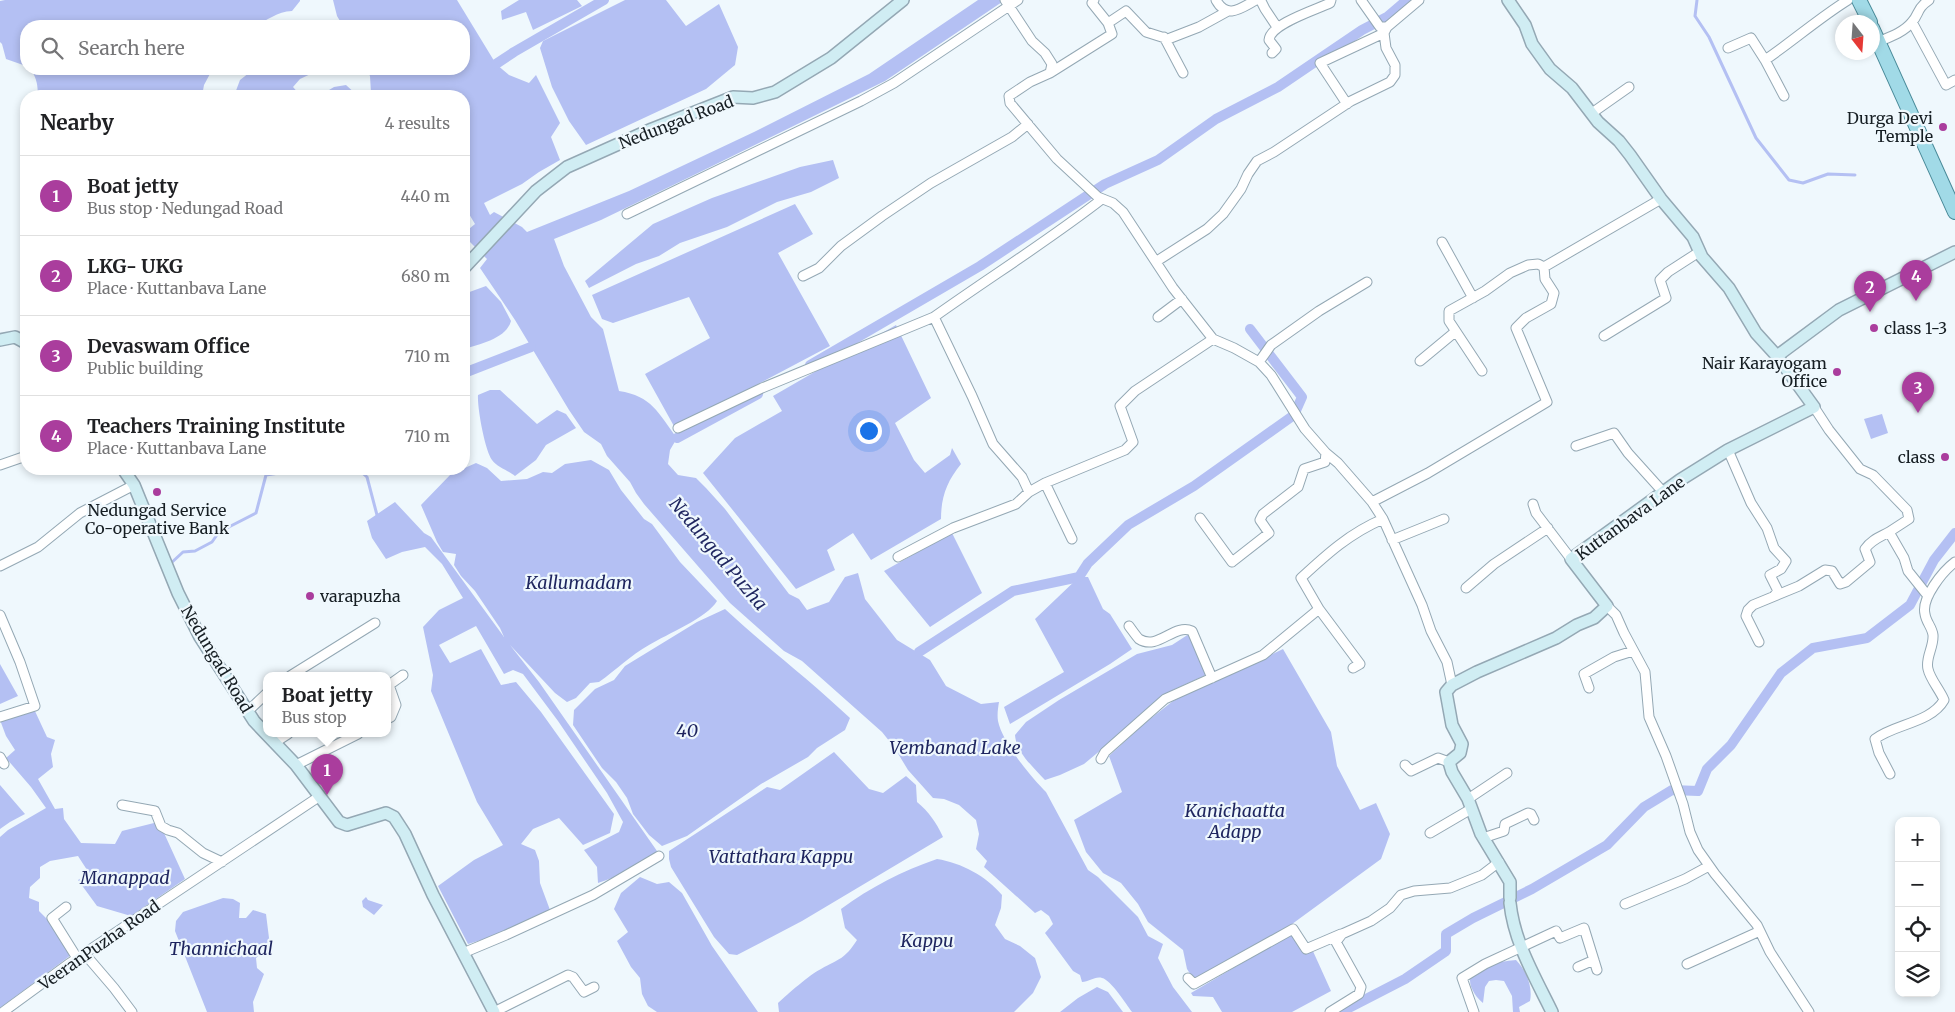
<!DOCTYPE html>
<meta charset="utf-8">
<style>
:root{--surface:#fff;--page:#f2f2f2;--text:#202124;--muted:#757577;--line:#e0e0e0;--accent:#aa3d9d}
body{margin:0;font-family:Merriweather,serif;background:var(--page);color:var(--text)}
.controls{position:absolute;right:15px;bottom:15px;display:grid;overflow:hidden;border-radius:10px;box-shadow:0 2px 8px #0003}
.controls button{width:45px;height:45px;display:grid;place-items:center;padding:0;border:0;border-bottom:1px solid var(--line);background:var(--surface);color:var(--text);font:25px sans-serif}
.compass{position:absolute;left:1835px;top:15px;width:45px;height:45px;border-radius:50%;background:var(--surface);box-shadow:0 2px 8px #0003;rotate:163deg}
.you{position:absolute;left:868px;top:430px;width:18px;height:18px;margin:-12px;border:4px solid #fff;border-radius:50%;background:#1a73e8;box-shadow:0 0 0 8px #1a73e833}
.badge{display:grid;place-items:center;width:32px;height:32px;border-radius:50%;background:var(--accent);color:#fff;font-size:16px;font-weight:700}
.pin{position:absolute;translate:-50% -41px;filter:drop-shadow(0 1px 2px #0008)}
.pin::after{content:'';position:absolute;top:26px;width:18px;height:15px;background:inherit;clip-path:polygon(0 0,100% 0,50% 100%)}
.popup{position:absolute;left:263px;top:672px;width:128px;height:65px;box-sizing:border-box;display:grid;place-content:center;border-radius:10px;background:var(--surface);filter:drop-shadow(0 1px 4px #0005);font-size:16px;white-space:nowrap;color:var(--muted)}
.popup b{font-size:19px;color:var(--text)}
.popup::after{content:'';position:absolute;left:50%;top:100%;margin-left:-10px;border:10px solid transparent;border-top-color:var(--surface)}
.list{margin:0;padding:0;list-style:none}
h2{display:flex;justify-content:space-between;align-items:center;height:65px;margin:0;padding:0 20px;font-size:21px}
h2 small{font-size:16px;font-weight:400;color:var(--muted)}
.list li{display:grid;grid-template-columns:32px 1fr auto;gap:15px;align-items:center;box-sizing:border-box;height:80px;padding:0 20px;border-top:1px solid var(--line)}
.list b{display:block;font-size:19px;white-space:nowrap}
.list p{margin:0;font-size:16px;white-space:nowrap;color:var(--muted)}
.list em{font-size:16px;font-style:normal;color:var(--muted)}
.icon{flex:none;width:28px;height:28px;fill:none;stroke:currentColor;stroke-width:2;stroke-linecap:round;stroke-linejoin:round}
.map{position:relative;flex:none;width:1955px;height:1012px;overflow:hidden}
.search{position:absolute;background:var(--surface);box-shadow:0 2px 8px #0003;left:20px;top:20px;width:450px;height:55px;display:flex;align-items:center;gap:12px;box-sizing:border-box;padding:0 18px;border-radius:20px;color:var(--muted);font-size:19px}
.panel{position:absolute;background:var(--surface);box-shadow:0 2px 8px #0003;left:20px;top:90px;width:450px;height:385px;border-radius:20px}
.map>svg:first-child{display:block}
.water{fill:#b4c0f3}
.lines{fill:none;stroke-linecap:round;stroke-linejoin:round}
.stream{stroke:#b4c0f3;stroke-width:3}
.canal{stroke:#b4c0f3;stroke-width:10}
.street-casing{stroke:#94a8b4;stroke-width:11}
.secondary-casing{stroke:#94a8b4;stroke-width:14}
.primary-casing{stroke:#488998;stroke-width:16}
.street{stroke:#fff;stroke-width:9}
.secondary{stroke:#d0edf3;stroke-width:11}
.primary{stroke:#a1dae7;stroke-width:14}
.poi-dot{fill:#aa3d9d;stroke:#eff8fd;stroke-width:2}
.labels{text-anchor:middle;stroke-width:4.5;stroke-linejoin:round;paint-order:stroke}
.poi-label{font-size:16px;fill:#161e23;stroke:#eff8fd;text-anchor:end}
.street-label{font-size:16px;fill:#161e23;stroke:#eff8fd}
.water-label{font-size:18px;font-style:italic;fill:#1e255f;stroke:#eff8fd}
</style>
<div class="map">
<svg width="1955" height="1012" viewBox="0 0 1955 1012">
<rect width="100%" height="100%" fill="#eff8fd"/>
<path class="water" d="M5,0H300V1L292,11C276,11 266,23 251,26H26V66L6,59L2,44L0,42V1Z
M333,0H457L496,64L509,75L529,83L536,75L560,123L551,137L560,160L539,172L522,184L484,203L490,215L494,212L522,227L527,232L629,191L754,132L869,74L978,0H1005L885,81L698,173L601,220L554,239L564,266L591,317L603,329L619,391C652,396 658,413 677,438L670,450L668,464L678,475L696,478L706,488L725,509L789,594L799,599L807,610L829,602L845,577L858,573L865,599L897,640L930,660L946,686L981,704L999,702C998,708 997,715 998,721C1002,742 1031,777 1046,792L1088,870L1098,877L1138,917L1148,936L1163,944L1158,958L1173,987L1192,1012H1132C1126,1004 1111,980 1102,978C1095,976 1089,982 1082,982L1080,975L1073,971L1045,933L1053,924L1049,916L1041,910L1035,913L984,867L987,861L976,849L979,834L976,820L959,805L944,799L933,798L908,770L894,747L882,732L802,661L784,651L730,603L644,504L636,493L630,482L607,456L601,444L584,432L569,410L515,320L480,268L487,259L464,236V233L475,224L469,214L464,217V96H377L371,93L370,76L366,69H464V26H343L337,16Z
M519,0H577L582,6L533,30L526,12L502,20L501,11Z
M625,0H666L686,26L719,4L738,47L735,65L706,89L586,145L569,121L552,87L540,48L543,41Z
M31,69H210L211,72L204,85L202,96H37C39,86 36,78 31,69Z
M254,69H321L300,79L293,87L301,96H234L240,80Z
M346,85L358,96H319L334,87Z
M833,160L839,178L811,192L777,202L727,227L680,243L659,256L636,264L589,288L585,281L653,224L712,198L800,167Z
M795,204L813,234L778,253L830,346L675,428L645,374L710,338L689,297L613,323L602,319L592,295Z
M486,286L501,302L511,321C506,339 480,344 464,349V294Z
M896,325L931,398L895,423L914,460L925,473L950,455L952,448L961,464C947,481 941,497 941,519L871,560L853,533L827,550L835,570L796,589L703,473L735,438L782,411L773,396Z
M490,390H500L537,424L557,410L566,414L576,428L546,445L536,460L515,476C509,471 497,467 492,460C485,451 477,407 478,395Z
M1882,414L1888,433L1871,439L1864,419Z
M591,460L609,470L621,490L644,519L652,524L680,562L717,601C707,618 667,634 649,645C631,655 616,670 599,682L590,683L576,698L567,702L555,693L510,645L539,682L657,851C642,866 619,876 598,883L597,867L584,850L619,832L623,822L607,793L558,721L523,674L513,670L504,674L476,626L439,645L450,663L481,649L501,685L516,682L541,712L614,814L610,833L583,845L559,818L533,829L521,844L535,850L539,861L540,883L550,910L491,937L468,944L438,886L474,860L503,845L477,802L431,691L433,675L423,627L439,610L463,598L442,564L425,547L402,552L386,559L372,538L367,521L395,502L424,533L431,537L504,637L500,628L475,591L461,576L454,565L456,554L443,552L437,542L421,505L451,474L476,463L487,468L501,481L527,479L543,472L552,473L565,464Z
M952,533L982,593L930,627L884,571Z
M1079,577H1088L1103,609L1110,614L1132,649L1110,664L1010,724L1004,707L1064,672L1035,619Z
M725,609C766,647 810,680 850,718L845,730L817,748L808,757L761,784L687,836L662,846L649,835L633,814L627,798L616,782L602,768L573,725L574,710L595,689L614,680L625,666L697,622Z
M1189,634L1208,674L1173,690L1084,764L1060,775L1045,780C1034,768 1016,752 1015,735L1026,722L1059,700L1137,654L1172,645Z
M1283,649L1331,732L1337,766L1360,810L1376,803L1390,834L1381,859L1288,927L1194,980L1187,969L1183,950L1148,922L1138,904L1121,883L1103,873L1086,852L1074,820L1122,792L1109,756L1145,723L1173,701Z
M0,664L18,696L0,704Z
M34,709L47,737L55,740L51,754L53,767L38,779L55,809L63,808L64,819L81,843L115,844L122,831L158,822L164,833L185,879L131,916L97,906L78,880L89,873L78,856L50,861L40,867V878L30,887L29,898L39,902V911L49,921L71,955L0,1008V837L8,830L46,808L31,787L6,758L15,750L6,736L0,720Z
M834,752L869,789L883,793L906,776L916,785L917,802C929,812 936,822 943,837L802,921L737,955L729,954L714,937L671,867L669,859V851L767,787L780,790Z
M0,785L25,814L10,822L0,829Z
M937,859C962,863 986,876 1002,895L1001,908L995,925L1005,939L1020,946L1035,958L1041,977L1033,993L1014,1012H779L778,1003C788,994 809,975 821,969C840,958 844,960 857,940L845,928L841,909C871,887 902,871 937,859Z
M640,877L657,884L669,882L682,893L712,946L758,1012H657L648,1006L642,994L640,978L631,967L617,941L628,932L614,909L621,893Z
M366,897L368,900L383,905L374,915L363,907L362,901Z
M223,898L233,899L240,903L239,918H246L253,910L266,914L270,946L256,958L257,968L264,974L253,1002L254,1012H207L175,931L176,921L183,912Z
M1293,933L1312,949L1331,991L1292,1012H1222L1213,997L1193,996L1191,993Z
M1516,960C1526,970 1533,987 1530,1001L1519,1007L1520,1012H1513L1512,996L1504,981L1496,980L1489,981L1485,987L1483,1003C1475,997 1464,980 1474,972C1482,964 1505,961 1516,960Z
M1097,987L1108,992L1123,1012H1060L1078,998Z"/>
<g class="lines">
<path class="stream" d="M1697,0L1695,16L1709,37L1756,138L1789,180L1803,183L1828,174L1855,175
M358,469L367,477L377,515
M169,565L183,552L195,551L212,542L219,532L256,513L266,475L305,469"/>
<path class="canal" d="M496,64L514,52L604,0
M810,365L980,266L1105,184L1158,160L1216,119L1278,87L1362,30L1387,17L1407,0
M464,373L531,347
M677,438L758,394
M919,652L1013,591L1079,577L1088,563L1128,525L1194,486L1294,415L1302,397L1250,329
M1341,1012L1405,979L1446,951V934L1473,918L1532,889L1607,845L1644,807L1672,790L1698,791L1707,769L1731,745L1781,673L1813,648L1867,638L1910,605L1934,560L1955,533"/>
<g class="street-casing">
<path id="street" d="M1005,0L1032,41L1045,53L1052,64L1050,73L1030,82L1009,96L1010,103L1057,159L1098,197L1113,203L1123,212L1173,288L1213,339L1234,348L1259,362L1271,375L1305,429L1326,453L1338,463L1372,502L1383,519L1422,605L1431,631L1447,662L1452,685
M1094,0L1092,3L1108,23L1126,11L1146,32L1168,39L1199,27L1228,11
M1216,0C1227,20 1241,8 1256,0
M1258,0L1261,1L1265,9L1277,27
M1361,0L1380,27H1387
M1912,22L1946,85L1955,80
M1164,37L1183,73
M1880,41C1890,37 1904,32 1912,22C1920,13 1916,9 1929,0
M1728,48L1751,38L1765,60
M1272,53L1276,49L1269,40C1270,24 1315,10 1330,3L1331,0
M1050,73L1112,34L1108,23
M1784,96L1765,60C1793,41 1819,18 1848,0
M1347,104L1320,63L1384,33
M1592,113L1629,87
M1102,199C1048,241 990,277 934,317L972,396L993,444L1022,477L1029,492L1045,483L1125,450L1133,442L1120,406L1135,391L1213,339
M627,214L861,101L894,83L1018,0
M1442,242L1473,298
M1157,261L1207,229L1223,214L1241,189L1248,174L1257,161L1274,152L1351,101L1390,82L1395,75V65L1386,48L1384,33L1387,27L1419,0
M1544,267L1661,199
M803,276L819,268L841,246L882,216L931,183L1012,137L1028,124
M1158,317L1182,299
M1604,336L1666,298L1660,280L1668,272L1699,252
M1420,361L1455,332
M1259,362L1271,345L1319,311L1367,282
M1482,371L1449,321V311L1485,291L1510,273L1528,265L1538,264L1544,267
M1814,407L1829,430L1860,469L1873,475L1907,510L1909,519L1889,532L1904,558L1908,571L1928,596
M678,428L762,388L934,317
M1576,446L1614,433L1628,453L1664,493
M1728,450L1751,503L1767,528L1774,548L1786,561L1781,569L1770,575L1778,591L1774,596
M0,465L26,456
M1045,483L1072,539
M1372,502L1428,473L1547,402L1516,328L1526,318L1551,304L1554,293L1545,279L1544,267
M1533,504L1536,513L1571,559
M1200,518L1232,562L1269,533L1260,520L1263,514L1298,487L1304,469L1325,462L1326,453
M1392,540L1444,519
M898,557L953,528L1016,504L1029,492
M0,566L38,547L80,513L134,485
M1466,588L1494,564L1548,528
M1607,606L1616,615L1624,633L1645,672L1649,717L1666,756L1683,804L1690,832L1698,850L1715,874L1757,925L1770,952L1809,1012
M1319,609L1360,664L1353,668
M0,615L20,662L35,706L0,717
M1129,626C1132,630 1136,636 1139,639C1158,651 1174,623 1192,631L1212,678
M1759,642L1746,616L1748,610L1753,605L1799,586L1825,570L1832,571L1840,584L1846,582L1870,562L1865,549C1871,540 1880,537 1889,532
M290,676L375,623
M1589,688L1584,674L1614,657L1633,651
M248,711L267,693
M387,719L391,717L396,705L389,685L403,675
M274,743L288,734
M0,757L4,764
M1101,759L1105,752L1165,699L1263,655L1319,609L1301,578C1327,554 1350,533 1383,519
M296,765L358,734
M1405,765L1411,771L1438,758L1449,762
M1890,774L1879,753L1875,739C1894,724 1931,723 1944,700C1940,690 1930,679 1928,669C1925,658 1934,647 1933,635C1932,627 1926,622 1925,614C1921,598 1943,571 1955,562
M1468,799L1507,773
M122,805L155,811L161,826L168,830L178,833L203,853L222,862
M1430,833L1471,809
M1483,838L1504,831L1505,824L1528,813L1531,814L1534,820
M1625,904L1685,879L1709,866
M66,907L52,918L77,958
M84,953L114,988L132,1012
M463,953L506,935L593,895L659,856
M1687,964L1760,931
M1578,967L1594,960
M1188,978L1194,984L1293,929L1306,949L1341,934
M3,1012L70,963L320,796
M494,1012L568,975L573,977L584,992L594,987
M1330,1012L1359,994L1361,987L1336,942L1342,934L1371,921L1390,908L1401,895L1414,891L1450,888L1482,875L1499,862
M1474,1012L1462,978L1485,964L1556,931L1560,938L1584,928L1597,970"/>
</g>
<g class="secondary-casing">
<path id="secondary" d="M1508,0L1525,25L1532,44L1550,69L1572,88L1598,122L1619,141L1630,155L1661,199L1693,237L1702,257L1729,288L1756,333L1777,356
M464,268L536,191L567,167L652,129L733,97L753,98L775,92L831,58L903,0
M0,340L15,337L26,343
M123,469L134,485L178,593L200,637L254,721L296,765L339,822L347,825L386,813L394,817L405,834L433,895L494,1012
M1510,898V882L1481,834L1468,799L1452,772L1449,762L1460,753L1462,744L1452,725L1446,692L1452,685L1477,672L1556,638L1577,625L1594,618L1607,606L1571,559L1680,480L1728,450L1814,407L1777,356L1839,310L1955,252
M1510,903C1514,942 1535,977 1552,1012"/>
</g>
<g class="primary-casing">
<path id="primary" d="M1859,0L1870,22
M1872,28L1955,212"/>
</g>
<use href="#street" class="street"/>
<use href="#secondary" class="secondary"/>
<use href="#primary" class="primary"/>
</g>
<g class="poi-dot">
<circle cx="1943" cy="127" r="5"/>
<circle cx="1874" cy="328" r="5"/>
<circle cx="1837" cy="372" r="5"/>
<circle cx="1945" cy="457" r="5"/>
<circle cx="157" cy="492" r="5"/>
<circle cx="310" cy="596" r="5"/>
</g>
<g class="labels">
<g class="poi-label">
<text x="1933" y="124">Durga Devi<tspan x="1933" dy="18">Temple</tspan></text>
<text x="1884" y="334" text-anchor="start">class 1-3</text>
<text x="1827" y="369">Nair Karayogam<tspan x="1827" dy="18">Office</tspan></text>
<text x="1935" y="463">class</text>
<text x="157" y="516" text-anchor="middle">Nedungad Service<tspan x="157" dy="18">Co-operative Bank</tspan></text>
<text x="320" y="602" text-anchor="start">varapuzha</text>
</g>
<g class="street-label">
<text transform="translate(676 122) rotate(-21)" y="6">Nedungad Road</text>
<text transform="translate(1630 518) rotate(-36)" y="6">Kuttanbava Lane</text>
<text transform="translate(217 659) rotate(59)" y="6">Nedungad Road</text>
<text transform="translate(99 945) rotate(-35)" y="6">VeeranPuzha Road</text>
</g>
<g class="water-label">
<text transform="translate(718 554) rotate(50)" y="6">Nedungad Puzha</text>
<text x="579" y="589">Kallumadam</text>
<text x="687" y="737">40</text>
<text x="955" y="754">Vembanad Lake</text>
<text x="1235" y="817">Kanichaatta<tspan x="1235" dy="21">Adapp</tspan></text>
<text x="781" y="863">Vattathara Kappu</text>
<text x="125" y="884">Manappad</text>
<text x="927" y="947">Kappu</text>
<text x="221" y="955">Thannichaal</text>
</g>
</g>
</svg>
<div class="controls">
<button>+</button>
<button>−</button>
<button><svg class="icon" aria-label="locate" viewBox="0 0 24 24"><circle cx="12" cy="12" r="6"/><path d="M12 2v4M12 18v4M2 12h4M18 12h4"/></svg></button>
<button><svg class="icon" aria-label="layers" viewBox="0 0 24 24"><path d="M12 4l9 5-9 5-9-5zM3 14l9 5 9-5"/></svg></button>
</div>
<svg class="compass" viewBox="-18 -18 36 36"><path d="M0-13l5 13h-10z" fill="#e53935"/><path d="M0 13l5-13h-10z" fill="#757577"/></svg>
<div class="you"></div>
<div class="pin badge" style="left:327px;top:795px">1</div>
<div class="popup"><b>Boat jetty</b>Bus stop</div>
<div class="pin badge" style="left:1870px;top:312px">2</div>
<div class="pin badge" style="left:1918px;top:413px">3</div>
<div class="pin badge" style="left:1916px;top:301px">4</div>
<div class="search"><svg class="icon" aria-label="search" viewBox="0 0 24 24"><circle cx="10" cy="10" r="6"/><path d="M15 15l6 6"/></svg>Search here</div>
<section class="panel">
<h2>Nearby<small>4 results</small></h2>
<ul class="list">
<li><span class="badge">1</span><div><b>Boat jetty</b><p>Bus stop · Nedungad Road</p></div><em>440 m</em></li>
<li><span class="badge">2</span><div><b>LKG- UKG</b><p>Place · Kuttanbava Lane</p></div><em>680 m</em></li>
<li><span class="badge">3</span><div><b>Devaswam Office</b><p>Public building</p></div><em>710 m</em></li>
<li><span class="badge">4</span><div><b>Teachers Training Institute</b><p>Place · Kuttanbava Lane</p></div><em>710 m</em></li>
</ul>
</section>
</div>
